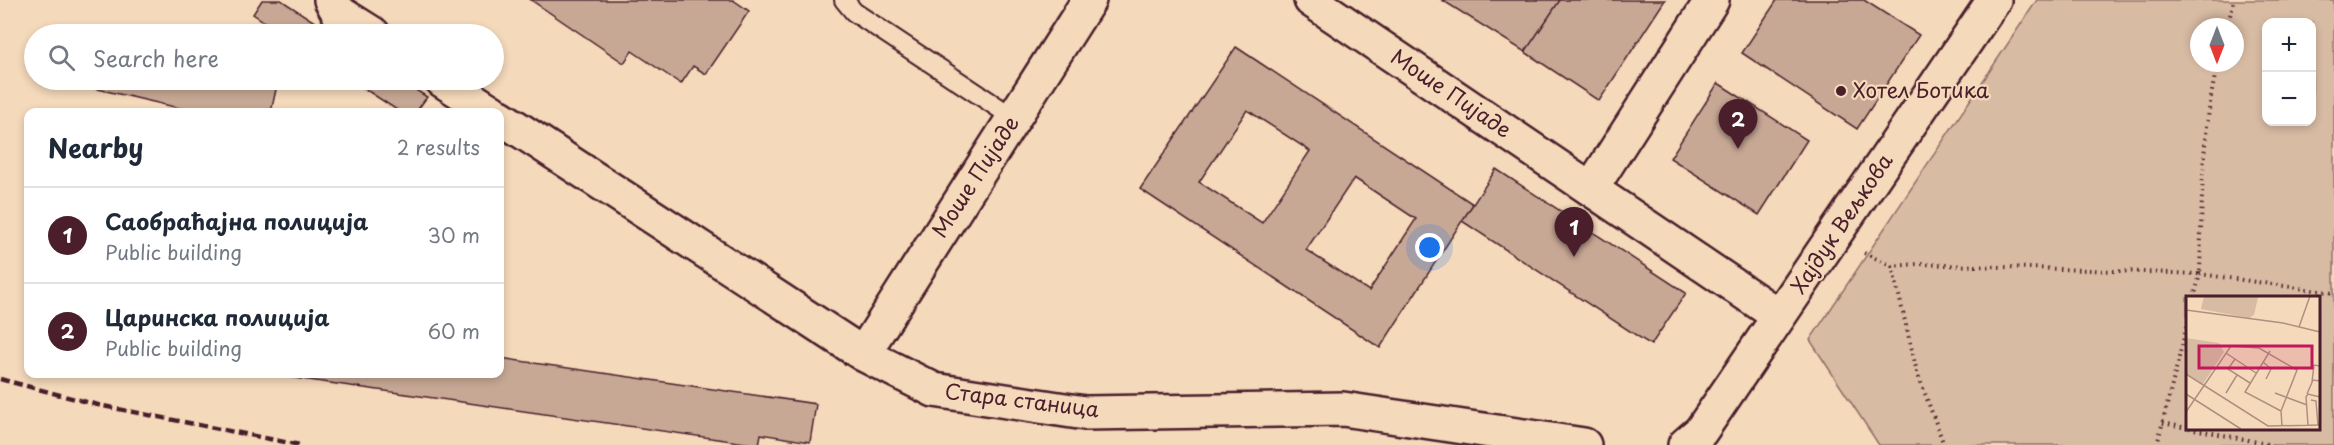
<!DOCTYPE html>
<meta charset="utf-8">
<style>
:root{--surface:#fff;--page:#f2f2f3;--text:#1f2937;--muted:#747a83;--line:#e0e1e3;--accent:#4a1f2b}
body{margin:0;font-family:"Playpen Sans",sans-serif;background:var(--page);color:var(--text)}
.controls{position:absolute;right:18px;top:18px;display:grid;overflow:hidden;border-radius:12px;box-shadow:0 3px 9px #0003}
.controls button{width:54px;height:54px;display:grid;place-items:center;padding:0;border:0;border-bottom:2px solid var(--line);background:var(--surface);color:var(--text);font:30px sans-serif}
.compass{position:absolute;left:2190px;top:18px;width:54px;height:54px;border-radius:50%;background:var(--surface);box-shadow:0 3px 9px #0003;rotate:180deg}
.you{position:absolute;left:1430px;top:248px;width:21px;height:21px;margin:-15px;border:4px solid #fff;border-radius:50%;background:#1a73e8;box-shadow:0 0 0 9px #1a73e833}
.badge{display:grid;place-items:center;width:39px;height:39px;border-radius:50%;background:var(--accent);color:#fff;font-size:20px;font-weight:700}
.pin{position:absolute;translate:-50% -50px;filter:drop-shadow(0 2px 3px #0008)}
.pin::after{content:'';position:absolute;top:32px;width:21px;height:18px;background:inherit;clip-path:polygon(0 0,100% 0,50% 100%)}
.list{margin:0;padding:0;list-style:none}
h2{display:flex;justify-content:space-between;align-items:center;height:78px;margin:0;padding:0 24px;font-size:26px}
h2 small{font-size:20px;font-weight:400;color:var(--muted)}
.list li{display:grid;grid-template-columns:39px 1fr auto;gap:18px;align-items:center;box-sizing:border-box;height:96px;padding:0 24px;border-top:2px solid var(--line)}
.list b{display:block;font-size:22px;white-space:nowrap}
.list p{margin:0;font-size:20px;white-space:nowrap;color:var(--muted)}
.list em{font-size:20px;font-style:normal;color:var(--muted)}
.icon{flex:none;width:33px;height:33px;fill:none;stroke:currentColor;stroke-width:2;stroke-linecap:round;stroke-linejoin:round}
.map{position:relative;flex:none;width:2334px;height:445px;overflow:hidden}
.search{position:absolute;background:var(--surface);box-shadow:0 3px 9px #0003;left:24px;top:24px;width:480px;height:66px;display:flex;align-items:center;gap:15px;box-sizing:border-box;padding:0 21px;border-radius:33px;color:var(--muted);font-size:22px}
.panel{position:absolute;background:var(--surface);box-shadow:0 3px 9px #0003;left:24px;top:108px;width:480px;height:270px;border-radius:12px}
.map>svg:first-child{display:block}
.green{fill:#d8bba3;stroke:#916d67;stroke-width:1.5;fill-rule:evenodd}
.building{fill:#c7a895;stroke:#4a1f2b;stroke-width:1.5;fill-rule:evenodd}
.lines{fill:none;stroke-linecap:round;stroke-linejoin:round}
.service-casing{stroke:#4a1f2b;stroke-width:22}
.minor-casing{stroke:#4a1f2b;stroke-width:38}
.path{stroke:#4a1f2b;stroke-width:4;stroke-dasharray:1.5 4.5;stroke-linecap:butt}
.service{stroke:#f4d9bb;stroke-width:18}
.minor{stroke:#f4d9bb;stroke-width:33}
.rail{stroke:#4a1f2b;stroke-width:4.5;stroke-dasharray:9 4.5;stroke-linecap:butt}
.poi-dot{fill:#4a1f2b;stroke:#f4d9bb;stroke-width:2}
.labels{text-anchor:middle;stroke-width:4.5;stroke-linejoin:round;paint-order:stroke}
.poi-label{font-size:21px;fill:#4a1f2b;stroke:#f4d9bb;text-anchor:start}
.street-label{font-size:21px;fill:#4a1f2b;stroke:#f4d9bb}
.inset-road{fill:none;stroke:#b08f81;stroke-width:1.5}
.view{fill:#c2185b;fill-opacity:0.15;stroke:#c2185b;stroke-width:3}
.inset-edge{fill:none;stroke:#4a1f2b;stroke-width:3}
</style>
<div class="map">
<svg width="2334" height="445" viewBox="0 0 2334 445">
<rect width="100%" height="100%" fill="#f4d9bb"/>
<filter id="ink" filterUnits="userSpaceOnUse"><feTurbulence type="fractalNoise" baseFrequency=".0167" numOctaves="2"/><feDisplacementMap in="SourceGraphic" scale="12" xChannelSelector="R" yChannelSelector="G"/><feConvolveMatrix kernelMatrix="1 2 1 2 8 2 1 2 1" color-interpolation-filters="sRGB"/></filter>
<g filter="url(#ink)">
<path class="green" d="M2037,0H2334V445H1879L1810,340ZM2266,22H2312V122H2266ZM2199,27H2235V63H2199ZM2187,298H2318V428H2187Z"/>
<path class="building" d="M262,0H281L333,34H283L253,14Z
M531,0H733L749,11L706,74L693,66L681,84L632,51L624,63Z
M1442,0H1560L1525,52Z
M1560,0H1665L1599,101L1525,52Z
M1777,0H1864L1919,35L1857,129L1742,53Z
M1236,47L1473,204L1380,348L1140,189ZM1247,110L1310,151L1262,223L1199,182ZM1354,178L1416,219L1369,291L1306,250Z
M59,80H255L277,85L271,112H196Z
M351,80H400L427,97L416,112H400Z
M1718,83L1807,140L1759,215L1670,158Z
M1496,169L1686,293L1651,345L1462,221Z
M500,358L816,404L810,442L761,434L759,445L274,375L500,374Z"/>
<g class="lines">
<g class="service-casing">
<path id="service" d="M844,0L854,12L1014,118"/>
</g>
<g class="minor-casing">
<path id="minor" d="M331,0L338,12L373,34
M1311,0L1779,316
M442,80L492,112
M500,117L863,354L934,390L1085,413L1343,409L1584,445
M1591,189L1712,0
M863,354L1089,0
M1685,445L1701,431L1994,0"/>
</g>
<path class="path" d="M2227,27L2234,0
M1864,253L1892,266L1918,264L2200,274C2202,203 2201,132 2218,63
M1892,266L1917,372L1944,445
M2194,298L2200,274L2334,293
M2163,423L2187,428
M2189,428L2272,445
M2157,445L2187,325"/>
<use href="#service" class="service"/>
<use href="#minor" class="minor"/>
<path class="rail" d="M0,379L98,405L300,445"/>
</g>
</g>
<circle class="poi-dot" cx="1841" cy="91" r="6"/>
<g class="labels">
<g class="poi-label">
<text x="1853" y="98">Хотел Ботика</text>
</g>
<g class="street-label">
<text transform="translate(1451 94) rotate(34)" y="7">Моше Пијаде</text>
<text transform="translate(976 177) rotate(-57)" y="7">Моше Пијаде</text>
<text transform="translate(1842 224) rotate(-56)" y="7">Хајдук Вељкова</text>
<text transform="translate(1022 401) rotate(7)" y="7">Стара станица</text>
</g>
</g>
<g transform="translate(2186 296)">
<rect width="134" height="134" fill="#f4d9bb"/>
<path d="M18,0H70L72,1L68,19L63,22L15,13ZM0,42L33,47L38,56L17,88L0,77Z" fill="#d8bba3"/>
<path class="inset-road" d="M0,14L97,27L134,36M113,31L124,0M84,55L59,96L95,115M40,57L70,77M49,63L42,73L64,87M77,66L85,73L80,83M0,78L82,130L134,129M126,86L128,69L134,70M40,97L51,79M89,97L121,109M0,98L55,133M121,98L127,84L134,85M125,104L130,105L132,129M0,116L45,50L73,52L111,74L95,115L96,130M122,129L120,101L122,98L134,101"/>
<path class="view" d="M13,50H126V72H13Z"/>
<rect width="134" height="134" class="inset-edge"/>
</g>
</svg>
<div class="controls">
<button>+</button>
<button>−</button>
</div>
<svg class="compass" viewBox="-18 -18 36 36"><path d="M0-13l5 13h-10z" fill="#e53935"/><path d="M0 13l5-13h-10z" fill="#747a83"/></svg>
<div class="you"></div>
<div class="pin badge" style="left:1574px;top:257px">1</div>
<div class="pin badge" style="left:1738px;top:149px">2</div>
<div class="search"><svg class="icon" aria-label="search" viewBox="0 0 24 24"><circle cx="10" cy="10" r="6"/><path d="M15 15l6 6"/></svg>Search here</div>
<section class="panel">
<h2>Nearby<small>2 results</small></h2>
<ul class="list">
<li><span class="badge">1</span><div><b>Саобраћајна полиција</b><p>Public building</p></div><em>30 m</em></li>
<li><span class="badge">2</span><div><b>Царинска полиција</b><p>Public building</p></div><em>60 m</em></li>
</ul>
</section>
</div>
